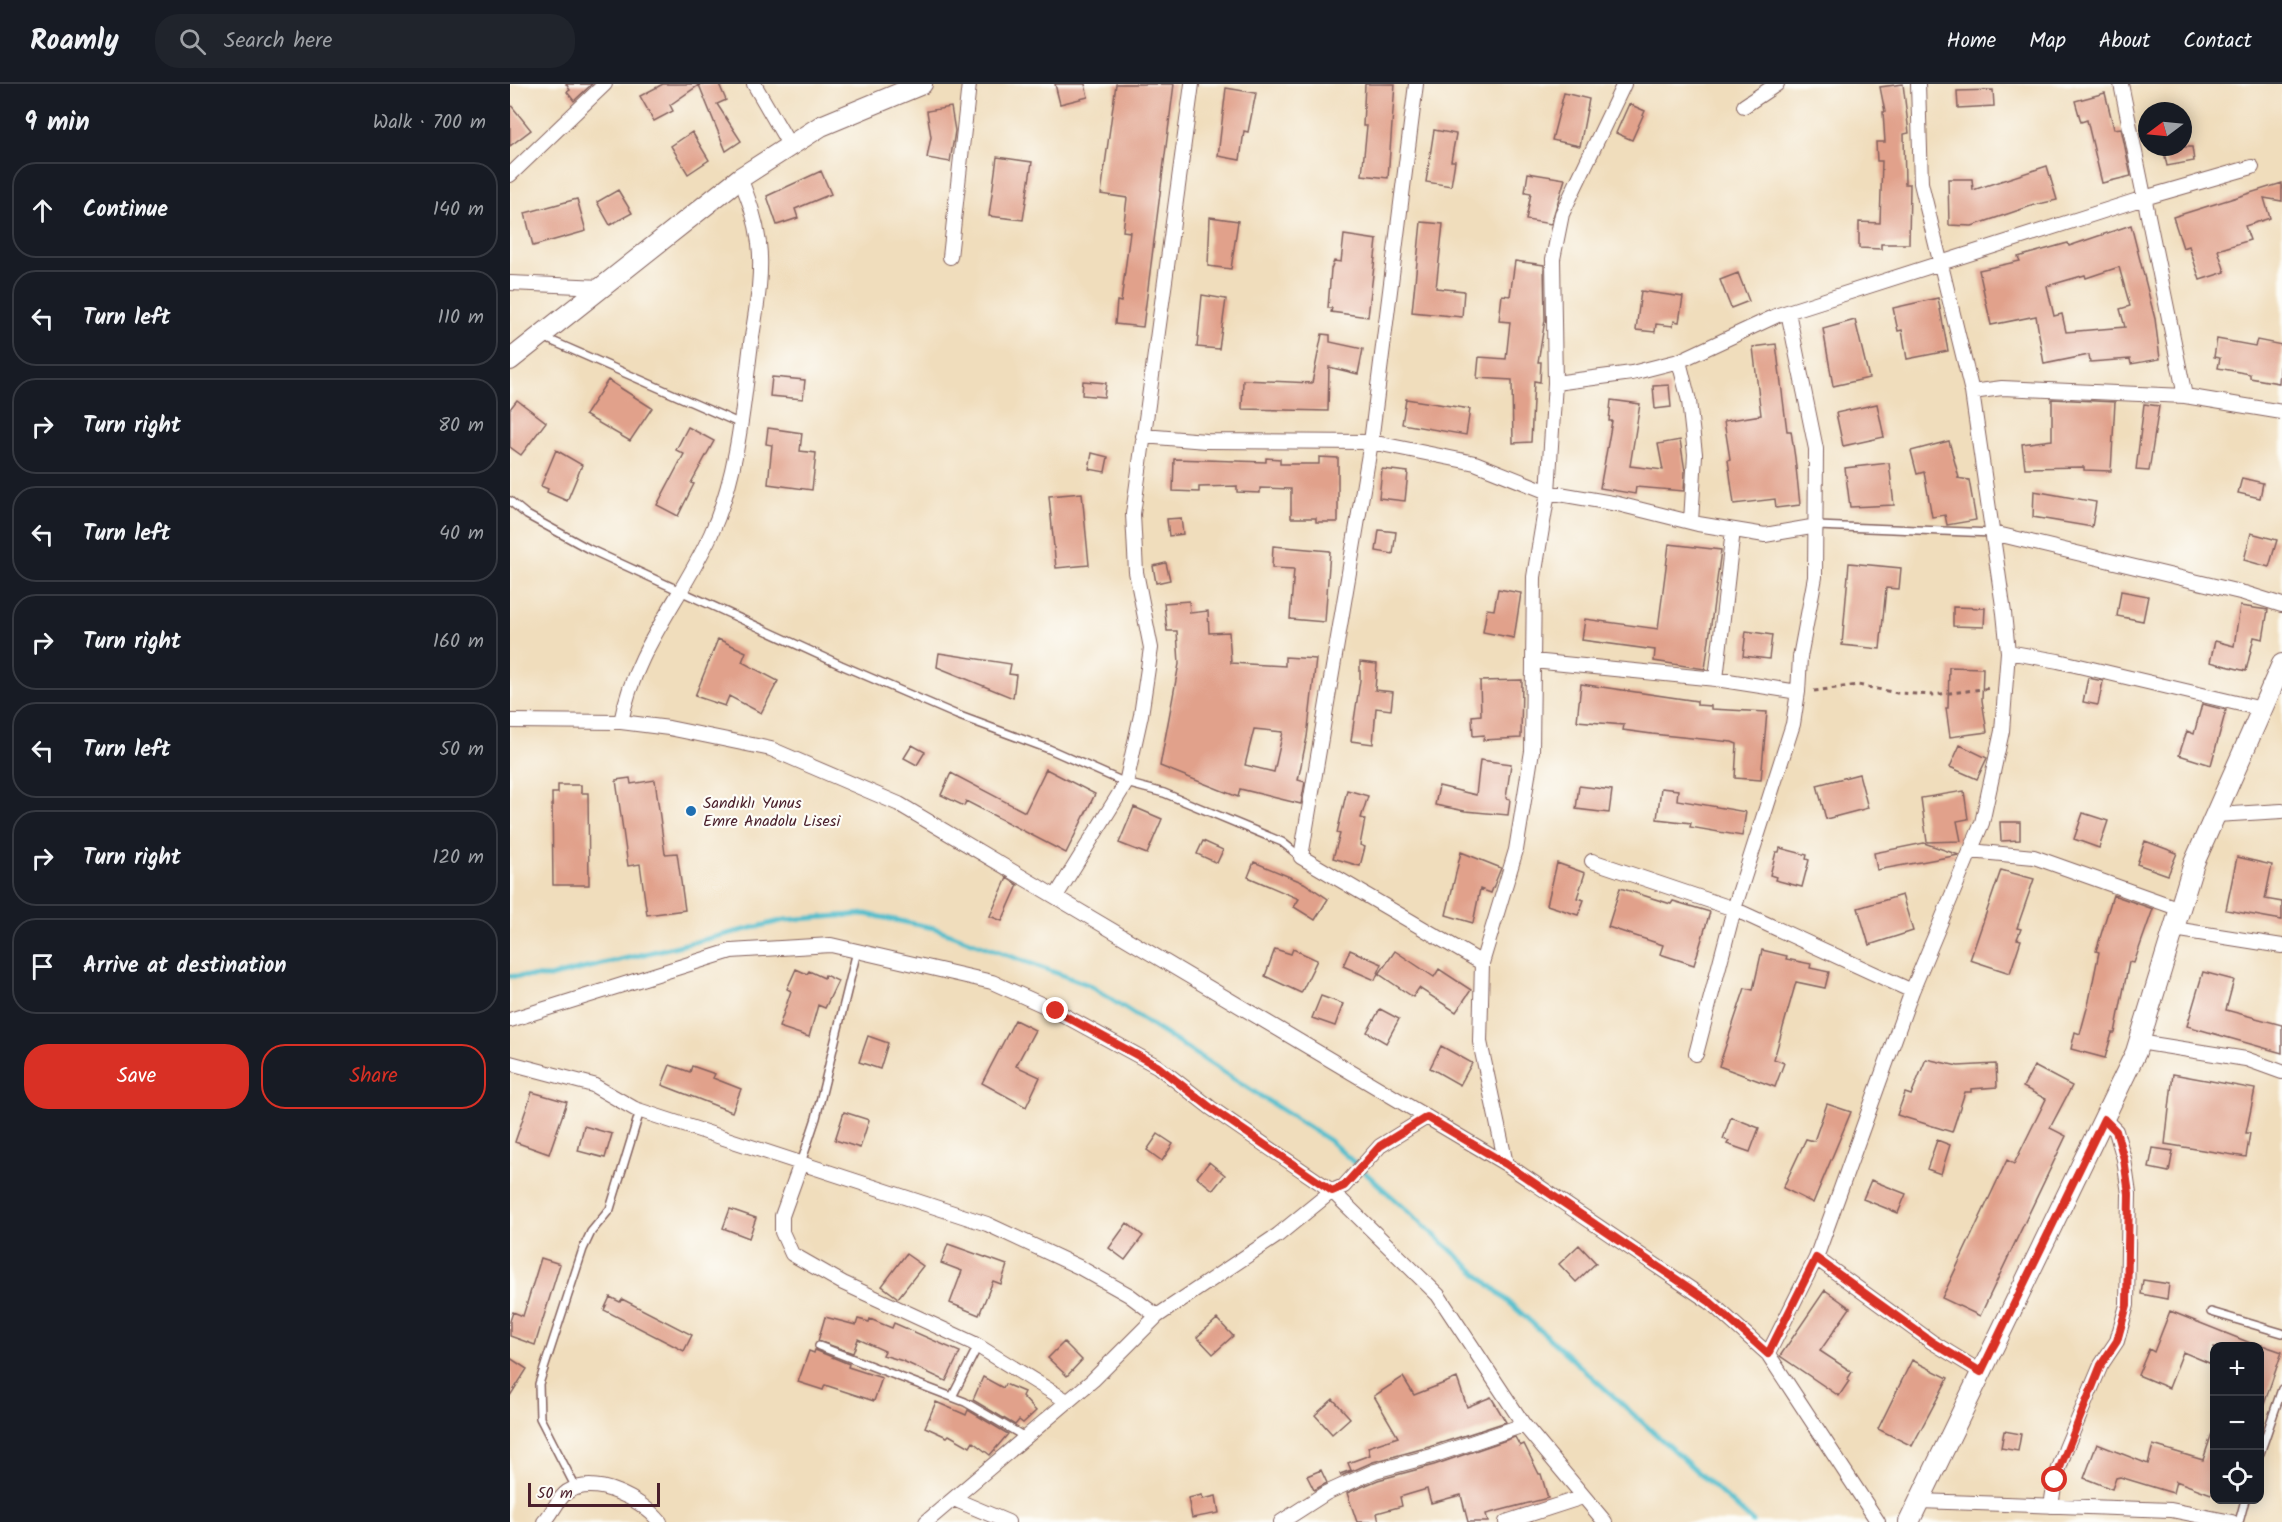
<!DOCTYPE html>
<meta charset="utf-8">
<style>
:root{--surface:#171b24;--page:#20242c;--text:#f1f3f6;--muted:#9ea1a6;--line:#363941;--accent:#d93025}
body{margin:0;font-family:Kalam,sans-serif;background:var(--page);color:var(--text)}
.controls{position:absolute;right:18px;bottom:18px;display:grid;overflow:hidden;border-radius:12px;box-shadow:0 3px 15px #0003}
.controls button{width:54px;height:54px;display:grid;place-items:center;padding:0;border:0;border-bottom:2px solid var(--line);background:var(--surface);color:var(--text);font:30px sans-serif}
.compass{position:absolute;left:1628px;top:18px;width:54px;height:54px;border-radius:50%;background:var(--surface);box-shadow:0 3px 15px #0003;rotate:254deg}
.scale{position:absolute;left:18px;bottom:15px;width:132px;box-sizing:border-box;padding-left:6px;border:3px solid #4a1f2b;border-top:0;font-size:16px;line-height:21px;white-space:nowrap;color:#4a1f2b;-webkit-text-stroke:4px #fdfcf7;paint-order:stroke}
.stop{position:absolute;width:18px;height:18px;margin:-14px;border:4px solid #d93025;border-radius:50%;background:#fff}
.stop.end{background:#d93025;border-color:#fff;box-shadow:0 2px 6px #0008}
.list{margin:0;padding:0;list-style:none}
h2{display:flex;justify-content:space-between;align-items:center;height:78px;margin:0;padding:0 24px;font-size:26px}
h2 small{font-size:20px;font-weight:400;color:var(--muted)}
.list li{display:grid;grid-template-columns:39px 1fr auto;gap:18px;align-items:center;box-sizing:border-box;height:96px;margin:0 12px 12px;padding:0 12px;border:2px solid var(--line);border-radius:24px}
.list b{display:block;font-size:22px;white-space:nowrap}
.list em{font-size:20px;font-style:normal;color:var(--muted)}
.actions{display:flex;gap:12px;padding:18px 24px}
.actions a{flex:1;padding:14px 0;border:2px solid var(--accent);border-radius:24px;text-align:center;font-size:21px;color:var(--accent)}
.actions .main{background:var(--accent);color:#fff}
.icon{flex:none;width:33px;height:33px;fill:none;stroke:currentColor;stroke-width:2;stroke-linecap:round;stroke-linejoin:round}
.map{position:relative;flex:none;width:1772px;height:1438px;overflow:hidden}
header{display:flex;align-items:center;gap:36px;box-sizing:border-box;height:84px;padding:0 30px;background:var(--surface);border-bottom:2px solid var(--line)}
header strong{font-size:28px}
nav{display:flex;gap:33px;margin-inline-start:auto;font-size:21px}
.search{width:420px;height:54px;background:var(--page);display:flex;align-items:center;gap:15px;box-sizing:border-box;padding:0 21px;border-radius:24px;color:var(--muted);font-size:22px}
main{display:flex}
aside{flex:1;background:var(--surface)}
.map>svg:first-child{display:block}
.lines{fill:none;stroke-linecap:round;stroke-linejoin:round}
.stream{stroke:#51bdcc;stroke-width:5}
.building{fill:#e1a18b;fill-rule:evenodd}
.lane-casing{stroke:#84625e;stroke-width:10}
.street-casing{stroke:#84625e;stroke-width:16}
.secondary-casing{stroke:#84625e;stroke-width:22}
.path{stroke:#84625e;stroke-width:3;stroke-dasharray:4.5 4.5;stroke-linecap:butt}
.lane{stroke:#fff;stroke-width:7}
.street{stroke:#fff;stroke-width:14}
.secondary{stroke:#fff;stroke-width:20}
.route{stroke:#d93025;stroke-width:8}
.poi-dot{fill:#1f6fb2;stroke:#fdfcf7;stroke-width:2}
.labels{text-anchor:middle;stroke-width:4.5;stroke-linejoin:round;paint-order:stroke}
.poi-label{font-size:16px;fill:#4a1f2b;stroke:#fdfcf7;text-anchor:start}
</style>
<header>
<strong>Roamly</strong>
<div class="search"><svg class="icon" aria-label="search" viewBox="0 0 24 24"><circle cx="10" cy="10" r="6"/><path d="M15 15l6 6"/></svg>Search here</div>
<nav><a>Home</a><a>Map</a><a>About</a><a>Contact</a></nav>
</header>
<main>
<aside>
<h2>9 min<small>Walk · 700 m</small></h2>
<ul class="list">
<li><svg class="icon" aria-label="ahead" viewBox="0 0 24 24"><path d="M12 20V5M6 11l6-6 6 6"/></svg><div><b>Continue</b></div><em>140 m</em></li>
<li><svg class="icon" aria-label="left" viewBox="0 0 24 24"><path d="M17 20v-9H6M10 6l-5 5 5 5"/></svg><div><b>Turn left</b></div><em>110 m</em></li>
<li><svg class="icon" aria-label="right" viewBox="0 0 24 24"><path d="M7 20v-9h11M14 6l5 5-5 5"/></svg><div><b>Turn right</b></div><em>80 m</em></li>
<li><svg class="icon" aria-label="left" viewBox="0 0 24 24"><path d="M17 20v-9H6M10 6l-5 5 5 5"/></svg><div><b>Turn left</b></div><em>40 m</em></li>
<li><svg class="icon" aria-label="right" viewBox="0 0 24 24"><path d="M7 20v-9h11M14 6l5 5-5 5"/></svg><div><b>Turn right</b></div><em>160 m</em></li>
<li><svg class="icon" aria-label="left" viewBox="0 0 24 24"><path d="M17 20v-9H6M10 6l-5 5 5 5"/></svg><div><b>Turn left</b></div><em>50 m</em></li>
<li><svg class="icon" aria-label="right" viewBox="0 0 24 24"><path d="M7 20v-9h11M14 6l5 5-5 5"/></svg><div><b>Turn right</b></div><em>120 m</em></li>
<li><svg class="icon" aria-label="arrive" viewBox="0 0 24 24"><path d="M6 21V4h12l-3 4 3 4H6"/></svg><div><b>Arrive at destination</b></div></li>
</ul>
<div class="actions"><a class="main">Save</a><a>Share</a></div>
</aside>
<div class="map">
<svg width="1772" height="1438" viewBox="0 0 1772 1438">
<rect width="100%" height="100%" fill="#fdfcf7"/>
<filter id="ink" filterUnits="userSpaceOnUse"><feTurbulence type="fractalNoise" baseFrequency=".0167" numOctaves="2"/><feDisplacementMap in="SourceGraphic" scale="12" xChannelSelector="R" yChannelSelector="G"/><feConvolveMatrix kernelMatrix="1 2 1 2 8 2 1 2 1" color-interpolation-filters="sRGB"/></filter>
<filter id="wash" filterUnits="userSpaceOnUse"><feTurbulence type="fractalNoise" baseFrequency=".008" numOctaves="4" result="noise"/><feDisplacementMap in="SourceGraphic" scale="24" xChannelSelector="R" yChannelSelector="G"/><feGaussianBlur stdDeviation="1.35" result="paint"/><feColorMatrix in="noise" values="0 0 0 0 0 0 0 0 0 0 0 0 0 0 0 0 0 1.4 0 .05"/><feComposite in="paint" operator="in"/></filter>
<g filter="url(#wash)">
<rect width="100%" height="100%" fill="#f0ddbc"/>
<g class="lines">
<path class="stream" d="M0,892L39,893L275,836L356,830L424,844L579,901L820,1057L1243,1438"/>
</g>
<g id="blocks">
<path class="building" d="M56,0H82L64,17L57,8L60,6Z
M153,0H209L216,16L207,20L231,57L216,67L189,1L160,21L163,27L144,37L130,12Z
M545,0H575L578,13L550,20Z
M606,0H664L633,243L605,240L607,217L611,218L620,148L613,147L617,114L591,110Z
M855,0H885L878,94L852,91L857,42H853Z
M1393,0L1399,49L1394,50L1395,100H1400L1399,160H1371V165L1349,164V138L1370,139L1372,77H1367L1366,58H1375L1373,28H1375L1370,3Z
M716,4L746,9L738,48L734,47L730,76L708,72Z
M1483,6L1484,22L1448,24L1447,7Z
M1054,9L1079,15L1070,62L1042,56Z
M1595,9L1604,45L1611,44L1621,92L1592,99L1577,36L1571,38L1565,17Z
M0,20L21,46L0,62Z
M1119,20L1135,27L1122,56L1106,49Z
M441,23L445,47L440,78L417,74L421,53L417,27Z
M924,46L946,50L941,77H945L941,102L916,98Z
M182,48L199,76L178,90L161,62Z
M1653,63H1682L1684,77L1657,82Z
M487,73L522,78L513,136L479,132Z
M1537,82L1547,116L1524,121L1462,142L1439,141L1438,95H1462L1463,106Z
M311,87L321,110L285,125L288,134L267,141L257,112Z
M1018,89L1055,95L1041,140L1016,136L1021,109L1015,108Z
M1772,99V117L1754,114L1760,134L1735,142L1740,156L1708,166L1715,188L1690,196L1679,162L1673,164L1663,133Z
M108,106L122,129L100,141L87,118Z
M67,115L76,147L23,162L15,129Z
M700,133L728,137L721,185L698,182Z
M911,138L933,140L926,204L954,207L952,233L902,228Z
M1621,141L1645,235L1650,275L1621,280L1620,275L1580,278L1579,271L1534,280L1526,232L1481,241L1469,186L1510,177L1508,173L1558,159L1559,162ZM1609,183L1620,222L1610,225L1615,243L1556,248L1552,230L1544,232L1537,202L1575,191L1576,194Z
M834,151L867,156L858,233L821,228L822,224H818L821,185L824,177L831,178Z
M1005,177L1034,181L1035,236L1028,278H1031L1030,298L1024,297L1021,358L1003,359L1002,296L967,294L969,273L996,275L1000,238L989,237L992,211L1000,212Z
M1228,189L1239,217L1221,224L1210,196Z
M1131,207L1173,213L1169,238L1164,237L1163,242L1146,240L1145,248L1126,246Z
M692,211L716,215L709,265L687,263Z
M1428,214L1438,267L1397,275L1392,246L1388,247L1383,224Z
M1345,236L1359,294L1323,302L1313,245Z
M812,250L820,251V258L853,265L848,290L819,283L818,327L732,325L733,296L802,299Z
M1707,255L1745,262L1747,256L1772,261L1769,299L1740,294V290L1708,284L1710,274L1704,273Z
M1266,260L1277,347H1281L1285,374L1290,421L1266,424L1265,415L1224,420L1218,376L1220,375L1214,337L1251,331L1243,263Z
M262,293L295,296L293,315L260,312Z
M98,296L142,324L120,357L75,331Z
M573,297L596,299L594,313L572,311Z
M1159,301L1161,323L1145,325L1143,302Z
M896,315L960,325L956,351L892,340Z
M1542,315L1605,318L1601,387L1574,386V383L1515,384L1512,360L1542,356Z
M7,316L36,338L11,371L0,363V325Z
M1101,316L1130,320L1120,382L1153,386L1148,360L1170,356L1175,387L1174,407L1126,403L1125,410L1090,404L1102,337H1099Z
M1367,320L1374,353L1333,362L1326,329Z
M1634,320L1649,322L1639,387L1626,386Z
M178,343L204,357L181,399L184,400L168,432L147,421L174,370L166,366Z
M258,344L292,349L290,367L306,369L302,406L258,400L262,361L256,360Z
M1439,357L1449,394H1447L1459,396L1466,436L1437,441L1435,431L1422,433L1414,388L1407,390L1401,367Z
M46,366L72,381L57,417L37,408L38,405L31,402Z
M582,369L598,373L595,388L579,385Z
M809,373L828,374V438H806V434H781V405L750,404V409L727,408V402L689,403V408L663,407L664,375L756,378V374L770,375V380H809Z
M1379,379L1384,421L1340,423L1335,384Z
M872,385L898,388L895,417L869,414Z
M1732,394L1753,399L1750,414L1728,409Z
M1524,407L1586,418L1582,443L1523,433Z
M572,409L579,481L546,484L539,412Z
M671,434L673,450L659,452L657,435Z
M869,446L886,448L883,470L866,467Z
M1741,449L1767,456L1759,483L1734,476Z
M1159,460L1211,466L1195,585L1144,577L1145,566L1072,556L1075,535L1148,545Z
M763,462L820,467L815,538L780,535L784,485L762,484Z
M656,479L660,496L646,499L643,482Z
M1339,479L1391,484L1389,505L1376,504L1370,565L1332,561Z
M988,505L1011,509L1004,554L973,548L977,525L984,526Z
M1611,507L1638,512L1633,537L1607,532Z
M679,517L680,529L698,527L699,549L719,548L721,579L775,582V573L806,575L797,653L788,696L795,698L791,720L730,705L728,713L650,682L669,580L667,547H657L654,519ZM744,645L773,648L764,688L735,681Z
M1730,522L1758,526L1753,555L1744,553L1736,587L1700,578L1705,557L1724,562Z
M1443,523L1475,524L1474,543L1443,542Z
M1236,547L1262,551L1259,575L1233,572Z
M208,555L236,568L232,578L268,597L251,629L219,612L215,622L185,612Z
M429,569L501,580L499,590L506,591L503,614L427,583Z
M850,578L867,580L865,606L883,608L881,626L866,624L863,660L841,657L850,596Z
M1439,583L1473,584L1472,616L1477,648L1440,653L1436,624H1438Z
M1578,594L1593,597L1588,621L1573,618Z
M1012,596L1011,654L973,656L974,651L963,652L962,632L971,631L970,597Z
M1071,600L1187,617V621L1201,622V625L1257,628L1251,696L1225,694L1227,660L1222,658L1142,650L1113,646L1114,641L1067,637Z
M1692,620L1716,626L1701,681L1669,671L1677,647L1684,650Z
M402,661L415,668L407,681L394,674Z
M1450,661L1477,674L1467,695L1440,683Z
M970,676L1001,680L996,714L1000,715L998,731L955,727L925,721L929,702L966,711Z
M536,685L585,710L556,769L456,717L454,722L431,711L441,689L515,728Z
M1349,690L1358,724L1316,735L1307,701Z
M120,694L121,700L145,696L155,770L167,769L175,826L137,831L130,780L118,782L106,696Z
M48,701H71V709H78L79,801H43L42,709H48Z
M1069,702L1102,706L1099,729L1066,725Z
M1151,704L1168,706L1167,716L1236,728L1232,752L1180,743L1181,739L1147,735Z
M837,706L858,712L851,734L855,735L850,761L855,763L850,782L823,774L830,750L827,749Z
M1454,707L1458,735L1447,737L1451,757L1417,758L1411,714Z
M624,723L652,735L637,770L609,759Z
M1573,729L1598,737L1589,764L1564,755Z
M1490,738H1510V756L1491,757Z
M693,757L713,766L707,779L687,770Z
M1635,757L1667,769L1658,791L1627,780Z
M1414,759L1449,771L1367,786L1364,769Z
M1270,764L1297,771L1296,775L1299,776L1292,803L1265,796L1266,793L1260,791L1266,768H1269Z
M951,768L991,784L981,809L970,805L963,839L936,831Z
M1727,773L1762,781L1755,815L1772,818V836L1716,826Z
M744,778L794,799L818,815L805,836L784,823L789,815L738,793Z
M1047,779L1075,789L1067,814L1074,816L1068,831L1037,821Z
M1491,786L1524,795L1507,844L1511,845L1507,855L1511,856L1500,889L1460,876Z
M497,794L508,801L492,837L480,832Z
M1110,804L1161,820L1163,817L1200,828L1184,881L1150,870L1153,861L1098,843Z
M1392,811L1403,847L1359,861L1348,824Z
M1603,811L1643,825L1624,879L1619,878L1605,949H1602L1595,974L1561,965L1565,948L1570,950L1579,917L1589,868L1586,867Z
M765,865L781,870L783,865L807,876L791,909L755,892Z
M840,866L872,880L865,896L833,882Z
M1252,866L1277,872L1276,875L1301,880L1300,884L1319,888L1315,904L1286,898L1264,975L1274,979L1265,1003L1209,982L1235,904L1243,906Z
M885,867L924,893L929,885L961,906L946,928L909,904L903,913L869,890Z
M286,885L297,890L299,887L314,894L315,891L328,897L315,924L308,921L299,953L269,943L281,907L277,905Z
M1693,888L1724,896L1716,926L1772,941V969L1677,942Z
M811,912L833,920L825,942L802,934Z
M870,925L889,935L876,959L857,948Z
M505,936L525,946L506,982L530,993L516,1023L472,999Z
M358,952L378,959L370,985L349,978Z
M931,962L962,979L950,1001L920,984Z
M1416,975L1448,982L1486,980L1487,1003L1461,1005V1008H1455L1442,1048L1387,1031L1395,1009L1401,1011Z
M160,981L180,988L182,982L205,990L203,994L231,1005L222,1028L152,1001Z
M1524,982L1562,1002L1540,1044L1556,1052L1470,1232L1432,1214L1497,1076L1504,1080L1536,1015L1513,1003Z
M1663,990L1745,1005L1736,1049H1740L1736,1073L1655,1060Z
M22,1008L57,1018L39,1070L5,1058Z
M1317,1020L1341,1028L1303,1119L1273,1104L1296,1055L1304,1057Z
M334,1028L359,1036L350,1064L325,1056Z
M1221,1033L1249,1044L1240,1068L1217,1060L1219,1057L1213,1055Z
M74,1042L102,1050L95,1074L68,1067Z
M648,1050L663,1060L652,1077L637,1066Z
M1427,1056L1440,1061L1431,1090L1417,1085Z
M1643,1064L1663,1067L1659,1088L1639,1084Z
M699,1078L715,1091L703,1106L687,1093Z
M1361,1096L1396,1110L1388,1129L1353,1115Z
M220,1125L246,1134L239,1154L213,1144Z
M617,1139L633,1152L615,1176L599,1164Z
M438,1160L497,1181L491,1200L483,1197L469,1231L440,1219L452,1187L431,1179Z
M1069,1161L1086,1179L1066,1198L1049,1180Z
M396,1170L413,1182L388,1214L372,1202Z
M31,1174L50,1180L25,1261L0,1252V1237L3,1228L13,1232Z
M1633,1196L1659,1200L1657,1215L1631,1210Z
M1315,1206L1340,1224L1310,1267L1342,1288L1337,1296L1339,1297L1329,1312L1270,1272Z
M100,1213L110,1218L112,1215L182,1251L174,1267L94,1226Z
M1660,1227L1748,1262L1747,1263H1704V1281L1673,1268L1659,1304L1628,1291L1639,1265L1644,1268Z
M315,1233L346,1241L348,1235L359,1238L360,1235L382,1244L384,1239L450,1268L436,1297L393,1277L373,1271L375,1267L348,1255L343,1269L308,1257Z
M707,1235L723,1252L703,1270L687,1253Z
M554,1258L572,1276L557,1292L538,1274Z
M1749,1260L1772,1268L1751,1329H1749Z
M305,1266L339,1280L338,1283L372,1294L364,1317L315,1301L313,1306L288,1298L299,1267L304,1269Z
M0,1274L17,1285L0,1312Z
M1402,1276L1438,1294L1402,1362L1368,1345Z
M473,1293L493,1304L495,1300L514,1308L512,1312L526,1327L513,1339L509,1336L505,1341L463,1316Z
M893,1293L904,1311L947,1294L957,1323L981,1313L996,1338L919,1363L863,1378L831,1392L830,1390L841,1386L838,1379L860,1371L858,1363L888,1353L864,1312Z
M823,1315L840,1334L822,1350L805,1331Z
M426,1318L454,1330L456,1331L458,1326L498,1350L480,1371L463,1358L460,1363L439,1351L437,1353L415,1343Z
M1494,1347L1511,1350L1508,1367L1491,1364Z
M1702,1349H1704V1409L1701,1410L1666,1397L1663,1409L1610,1393L1606,1394L1602,1405L1574,1394L1587,1360L1638,1380L1643,1361L1693,1376Z
M1005,1353L1010,1362L1014,1360L1029,1390H1031L1038,1414L976,1430L978,1438H958L951,1411L921,1419L917,1405L890,1413L892,1422L867,1429L869,1438H847L837,1409L868,1396L924,1381Z
M811,1386L817,1399L804,1406L797,1392Z
M692,1411L693,1415L706,1412L709,1429L682,1434L678,1414Z"/>
</g>
</g>
<g filter="url(#ink)">
<use href="#blocks" fill-opacity="0" stroke="#84625e" stroke-width="1.5"/>
<g class="lines">
<g class="lane-casing">
<path id="lane" d="M33,253L231,340
M0,417L17,431L79,465L331,581L447,631L539,665L616,699L654,709L772,758L791,773
M1307,442L1483,449
M291,1079L306,1034L347,867
M1701,1228L1772,1249
M309,1262L455,1318L515,1353
M442,1313L468,1262
M1750,1369L1772,1305
M66,1404L30,1334L29,1300L73,1165L81,1148L100,1125L130,1027
M1729,1438L1735,1416"/>
</g>
<g class="street-casing">
<path id="street" d="M244,0L280,62
M906,0L861,358L791,773L972,879
M1611,0L1675,312
M1234,22L1267,0
M0,91L95,0
M440,173L459,0
M0,199L92,203
M1278,228L1306,365L1305,493L1290,573L1288,608
M1169,277L1179,317L1185,370L1181,438
M1045,299L1122,289L1169,277L1268,231L1634,114L1742,83
M1462,308L1492,304L1675,312L1772,328
M633,352L696,357L861,358L965,379L1038,408L1108,420L1188,440L1255,451L1307,442
M1483,449L1734,509L1772,521
M1498,568L1548,577L1752,625
M1023,577L1206,595L1288,608L1283,640L1224,825L1186,970
M1206,595L1223,446
M0,637L111,638L159,644L261,665L389,720L996,1080L1200,1218L1258,1270L1368,1438
M111,638C125,565 171,516 201,450C228,390 233,323 241,259C246,227 253,191 249,159C246,135 239,116 230,94
M1706,731L1772,727
M1460,767L1524,773L1670,825
M1082,777L1224,825L1402,907
M546,812L616,699L631,631L641,564L626,488L623,430L682,0
M1664,845L1772,862
M0,936L221,867L321,861L482,898L546,927L647,982L701,1024L822,1107L928,1211L1014,1341L1095,1438
M1629,958L1736,975L1772,988
M0,979L83,1001L125,1025L477,1140L569,1183L619,1211L647,1232
M291,1079L272,1132V1148L282,1170L333,1199L463,1259L557,1317
M996,1080L970,958L972,879L1006,766L1022,667L1024,493L1038,408L1045,299L1043,175L1052,130L1114,0
M1306,1174L1422,1258L1471,1288
M1258,1270L1306,1174L1402,907L1472,739L1492,647L1498,568L1494,529L1462,308L1411,99L1408,0
M446,1416L498,1438
M1409,1417L1661,1426L1722,1438
M1541,1422L1545,1396L1556,1364L1591,1281L1607,1257L1617,1221L1619,1110L1614,1075L1606,1047L1594,1035
M34,1438C42,1430 48,1414 57,1408C86,1391 131,1415 150,1438
M416,1438L583,1296L647,1232L768,1151L822,1107L834,1102L870,1062L917,1033
M771,1438L816,1409L865,1387L922,1372L1014,1341
M996,1438L1073,1413"/>
</g>
<g class="secondary-casing">
<path id="secondary" d="M0,276L230,94L311,42L412,0
M1399,1438L1626,968L1684,779L1772,580"/>
</g>
<path class="path" d="M1304,607L1348,601L1387,609L1423,611L1482,604"/>
<use href="#lane" class="lane"/>
<use href="#street" class="street"/>
<use href="#secondary" class="secondary"/>
</g>
</g>
<g class="lines" filter="url(#ink)">
<path class="route" d="M546,927L647,982L701,1024L822,1107L834,1102L870,1062L917,1033L996,1080L1200,1218L1258,1270L1306,1174L1422,1258L1471,1288L1594,1035L1606,1047L1614,1075L1619,1110L1617,1221L1607,1257L1591,1281L1545,1396"/>
</g>
<circle class="poi-dot" cx="181" cy="727" r="6"/>
<g class="labels">
<g class="poi-label">
<text x="193" y="724">Sandıklı Yunus<tspan x="193" dy="18">Emre Anadolu Lisesi</tspan></text>
</g>
</g>
</svg>
<div class="controls">
<button>+</button>
<button>−</button>
<button><svg class="icon" aria-label="locate" viewBox="0 0 24 24"><circle cx="12" cy="12" r="6"/><path d="M12 2v4M12 18v4M2 12h4M18 12h4"/></svg></button>
</div>
<svg class="compass" viewBox="-18 -18 36 36"><path d="M0-13l5 13h-10z" fill="#e53935"/><path d="M0 13l5-13h-10z" fill="#9ea1a6"/></svg>
<div class="scale">50 m</div>
<div class="stop" style="left:1545px;top:1396px"></div>
<div class="stop end" style="left:546px;top:927px"></div>
</div>
</main>
